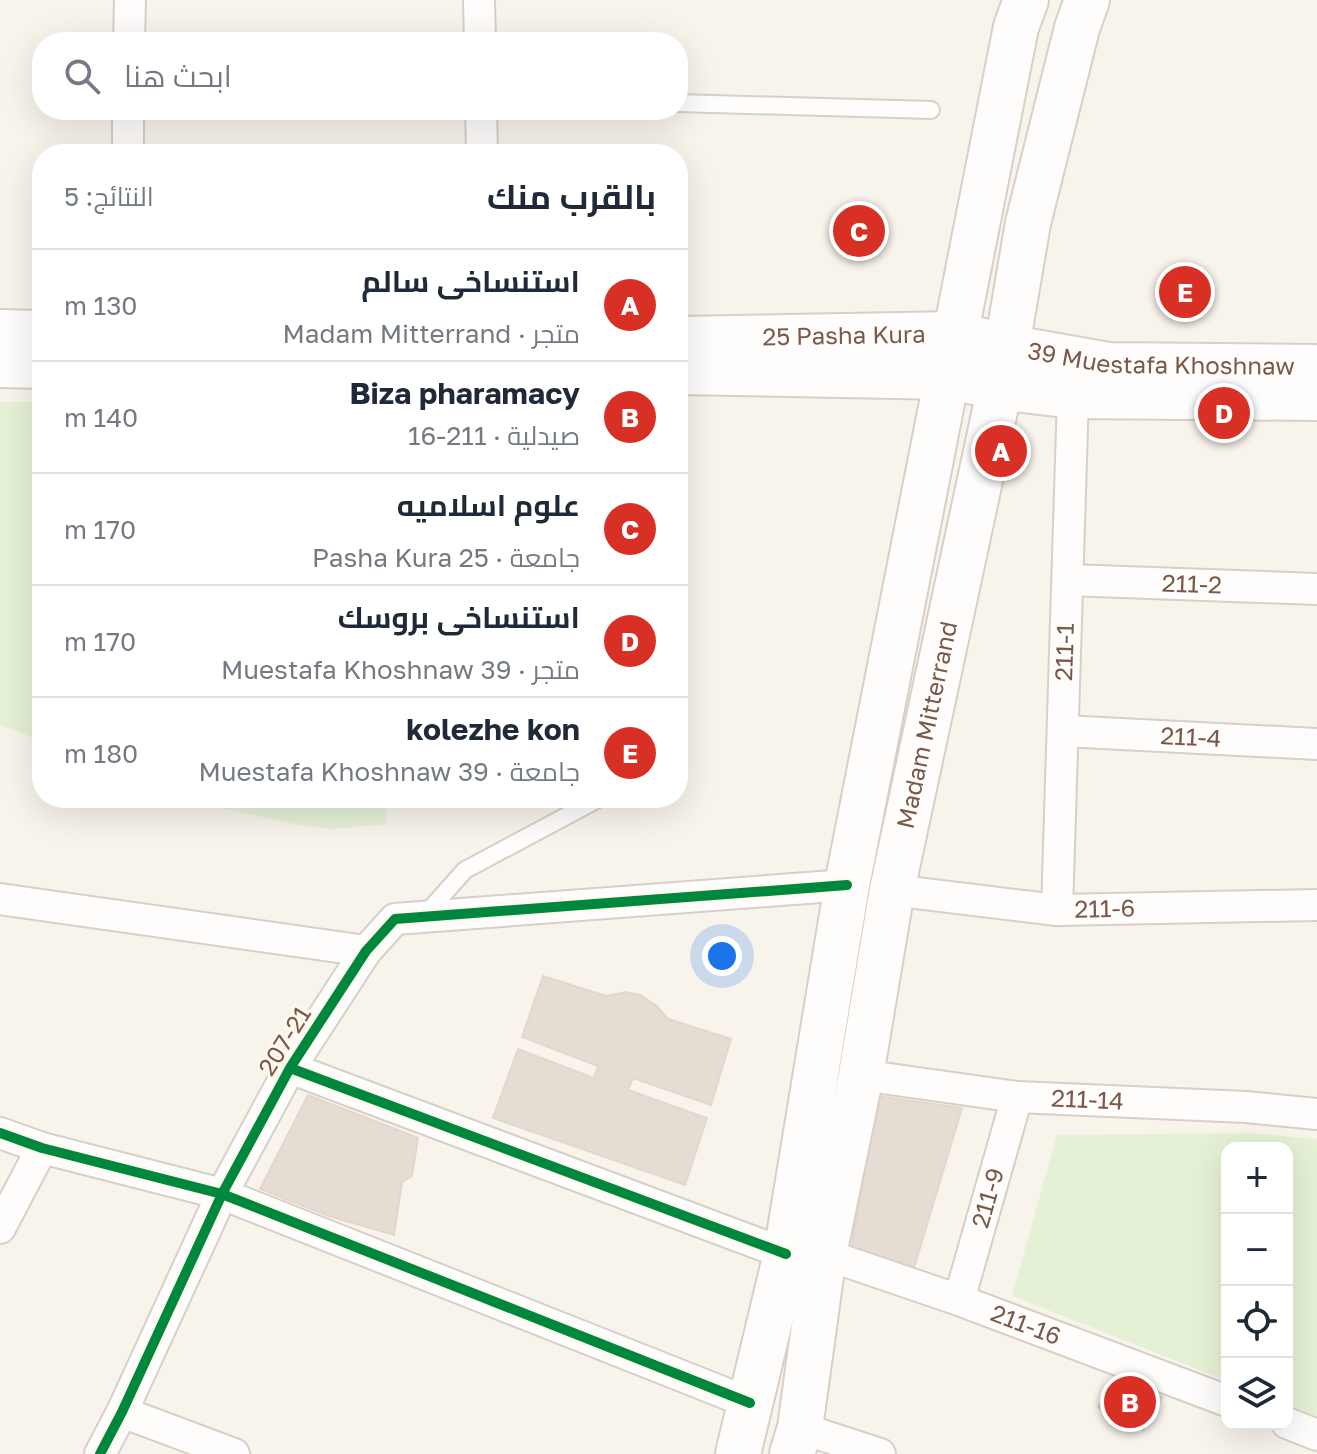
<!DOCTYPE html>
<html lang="ar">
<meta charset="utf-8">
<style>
:root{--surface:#fff;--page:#f2f2f3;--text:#1f2937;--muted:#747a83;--line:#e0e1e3;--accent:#d93025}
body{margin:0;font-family:"Golos Text",Cairo,sans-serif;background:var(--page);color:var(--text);direction:rtl}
.controls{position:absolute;right:24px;bottom:24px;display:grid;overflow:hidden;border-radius:16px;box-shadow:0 8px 32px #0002}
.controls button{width:72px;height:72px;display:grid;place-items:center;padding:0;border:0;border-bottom:2px solid var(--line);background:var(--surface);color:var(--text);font:40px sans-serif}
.you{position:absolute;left:722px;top:956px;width:28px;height:28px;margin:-20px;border:6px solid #fff;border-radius:50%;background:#1a73e8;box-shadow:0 0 0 12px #1a73e833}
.badge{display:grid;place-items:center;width:52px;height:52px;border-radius:50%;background:var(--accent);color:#fff;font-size:26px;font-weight:700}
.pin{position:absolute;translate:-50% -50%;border:4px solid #fff;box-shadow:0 2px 8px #0006}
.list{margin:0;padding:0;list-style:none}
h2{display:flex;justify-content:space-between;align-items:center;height:104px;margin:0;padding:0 32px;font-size:34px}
h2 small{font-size:26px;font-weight:400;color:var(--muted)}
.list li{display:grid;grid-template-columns:52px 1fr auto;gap:24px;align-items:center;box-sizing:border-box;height:112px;padding:0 32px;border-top:2px solid var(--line)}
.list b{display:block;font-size:30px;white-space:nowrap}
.list p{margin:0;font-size:26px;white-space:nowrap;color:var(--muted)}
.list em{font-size:26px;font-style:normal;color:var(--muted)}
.icon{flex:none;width:44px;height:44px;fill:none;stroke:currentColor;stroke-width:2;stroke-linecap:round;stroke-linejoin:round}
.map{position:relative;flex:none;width:1317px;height:1454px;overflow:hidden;direction:ltr}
.search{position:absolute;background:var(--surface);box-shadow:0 8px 32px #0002;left:32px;top:32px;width:656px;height:88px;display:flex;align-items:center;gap:20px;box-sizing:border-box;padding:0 28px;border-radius:32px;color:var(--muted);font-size:30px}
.panel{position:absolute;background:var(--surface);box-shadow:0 8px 32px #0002;left:32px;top:144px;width:656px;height:664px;border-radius:32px;direction:rtl}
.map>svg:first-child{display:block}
.green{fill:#e5f1d5}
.building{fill:#e5dcd3;stroke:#e3d7cd;stroke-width:2}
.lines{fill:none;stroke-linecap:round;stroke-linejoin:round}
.lane-casing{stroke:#d7cfc8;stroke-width:20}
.street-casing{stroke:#d7cfc8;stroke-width:34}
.secondary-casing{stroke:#d8cfc8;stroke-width:48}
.lane{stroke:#fefdfc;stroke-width:16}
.street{stroke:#fefdfc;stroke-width:30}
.secondary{stroke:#fefdfc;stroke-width:44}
.cycleway-casing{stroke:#fff8ef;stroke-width:15}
.cycleway{stroke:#00873e;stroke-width:10}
.labels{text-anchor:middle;stroke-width:6;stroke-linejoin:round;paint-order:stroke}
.street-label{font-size:24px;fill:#7b5948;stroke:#fff8ef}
</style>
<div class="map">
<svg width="1317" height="1454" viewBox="0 0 1317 1454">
<rect width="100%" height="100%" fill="#f8f4ec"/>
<path class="green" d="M0,402H42V741L0,725Z
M188,798H386L387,824L331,829L299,825L229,810Z
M1249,1133L1317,1139V1416L1287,1404V1148H1227V1381L1012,1296L1057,1135Z"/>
<path class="building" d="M543,976L606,996L626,992L640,995L657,1006L668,1019L731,1039L711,1105L633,1078L628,1090L707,1118L685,1185L493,1118L518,1049L594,1078L598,1066L522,1037Z
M308,1095L418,1138L412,1176L402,1182L394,1235L329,1216L260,1189Z
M878,1096L962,1108L914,1268L851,1249Z
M1114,1377L1162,1397L1143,1430L1098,1407Z"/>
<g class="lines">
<g class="lane-casing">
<path id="lane" d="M678,103L931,110
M424,916L465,870L600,798"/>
</g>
<g class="street-casing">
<g id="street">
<path d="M479,0L480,42"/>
<path d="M129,42L130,0"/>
<path d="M128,110V154"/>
<path d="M481,110L482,154"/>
<path id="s1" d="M1068,580L1317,589"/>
<path id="s2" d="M1063,731L1317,744"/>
<path id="s3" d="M892,890L1057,910L1317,905"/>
<path d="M0,899L366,951"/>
<path id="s4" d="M1057,910L1073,396"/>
<path d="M290,1068L786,1254"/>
<path id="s5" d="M861,1075L1017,1097L1246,1107L1317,1114"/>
<path d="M0,1133L42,1148L222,1194L750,1403"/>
<path d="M0,1228L42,1148"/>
<path id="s6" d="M824,1254L959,1300L1227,1401"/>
<path id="s7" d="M959,1300L1017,1097"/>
<path d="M122,1412L234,1454"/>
<path d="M1287,1423L1317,1435"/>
<path d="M800,1428L880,1454"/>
<path d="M100,1454L122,1412L222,1194L290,1068L366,951L395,919L847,885"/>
</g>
</g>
<g class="secondary-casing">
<g id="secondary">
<path d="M0,332L42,333"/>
<path id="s8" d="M678,339L955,334L1007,347L1108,365L1317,367"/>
<path d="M0,365L42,366"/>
<path d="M678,372L947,377L1000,387L1073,396L1317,398"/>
<path d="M738,1454L786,1254L847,885L1016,27L1026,0"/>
<path id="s9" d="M792,1454L800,1428L824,1254L861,1075L892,890L1000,387L1028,223L1077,28L1087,0"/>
</g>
</g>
<use href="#lane" class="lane"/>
<use href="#street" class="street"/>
<use href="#secondary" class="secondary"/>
<g class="cycleway-casing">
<path id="cycleway" d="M290,1068L786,1254
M0,1133L42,1148L222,1194L750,1403
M100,1454L122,1412L222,1194L290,1068L366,951L395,919L847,885"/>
</g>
<use href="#cycleway" class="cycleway"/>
</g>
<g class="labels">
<g class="street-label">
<text dy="8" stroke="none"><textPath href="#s8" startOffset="166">25 Pasha Kura</textPath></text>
<text dy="8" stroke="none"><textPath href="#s8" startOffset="486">39 Muestafa Khoshnaw</textPath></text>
<text dy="8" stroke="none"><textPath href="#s1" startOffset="124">211-2</textPath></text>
<text dy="8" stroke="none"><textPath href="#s4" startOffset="258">211-1</textPath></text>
<text dy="8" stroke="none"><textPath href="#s9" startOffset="742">Madam Mitterrand</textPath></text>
<text dy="8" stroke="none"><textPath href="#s2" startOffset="128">211-4</textPath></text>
<text dy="8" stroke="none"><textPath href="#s3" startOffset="214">211-6</textPath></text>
<text transform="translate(285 1041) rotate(-58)" y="8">207-21</text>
<text dy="8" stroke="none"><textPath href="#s5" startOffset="228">211-14</textPath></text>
<text dy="8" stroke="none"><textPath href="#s7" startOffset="106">211-9</textPath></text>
<text dy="8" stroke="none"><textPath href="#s6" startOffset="214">211-16</textPath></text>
</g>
</g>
</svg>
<div class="controls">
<button>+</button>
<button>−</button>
<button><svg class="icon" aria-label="locate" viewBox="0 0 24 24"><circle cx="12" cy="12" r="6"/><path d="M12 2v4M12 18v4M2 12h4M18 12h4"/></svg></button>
<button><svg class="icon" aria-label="layers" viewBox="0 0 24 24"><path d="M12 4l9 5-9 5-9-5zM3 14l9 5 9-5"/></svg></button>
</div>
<div class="you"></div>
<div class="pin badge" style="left:1001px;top:451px">A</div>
<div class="pin badge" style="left:1130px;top:1402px">B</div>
<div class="pin badge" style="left:859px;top:231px">C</div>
<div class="pin badge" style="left:1224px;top:413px">D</div>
<div class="pin badge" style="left:1185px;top:292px">E</div>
<div class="search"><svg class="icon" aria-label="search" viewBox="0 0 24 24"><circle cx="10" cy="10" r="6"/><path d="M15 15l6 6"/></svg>ابحث هنا</div>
<section class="panel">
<h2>بالقرب منك<small>النتائج: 5</small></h2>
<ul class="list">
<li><span class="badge">A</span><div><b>استنساخی سالم</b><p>متجر · Madam Mitterrand</p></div><em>130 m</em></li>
<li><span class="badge">B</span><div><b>Biza pharamacy</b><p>صيدلية · 211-16</p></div><em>140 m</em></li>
<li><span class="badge">C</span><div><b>علوم اسلاميه</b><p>جامعة · 25 Pasha Kura</p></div><em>170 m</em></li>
<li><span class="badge">D</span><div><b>استنساخی بروسك</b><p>متجر · 39 Muestafa Khoshnaw</p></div><em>170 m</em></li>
<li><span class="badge">E</span><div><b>kolezhe kon</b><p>جامعة · 39 Muestafa Khoshnaw</p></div><em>180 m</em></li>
</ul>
</section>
</div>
